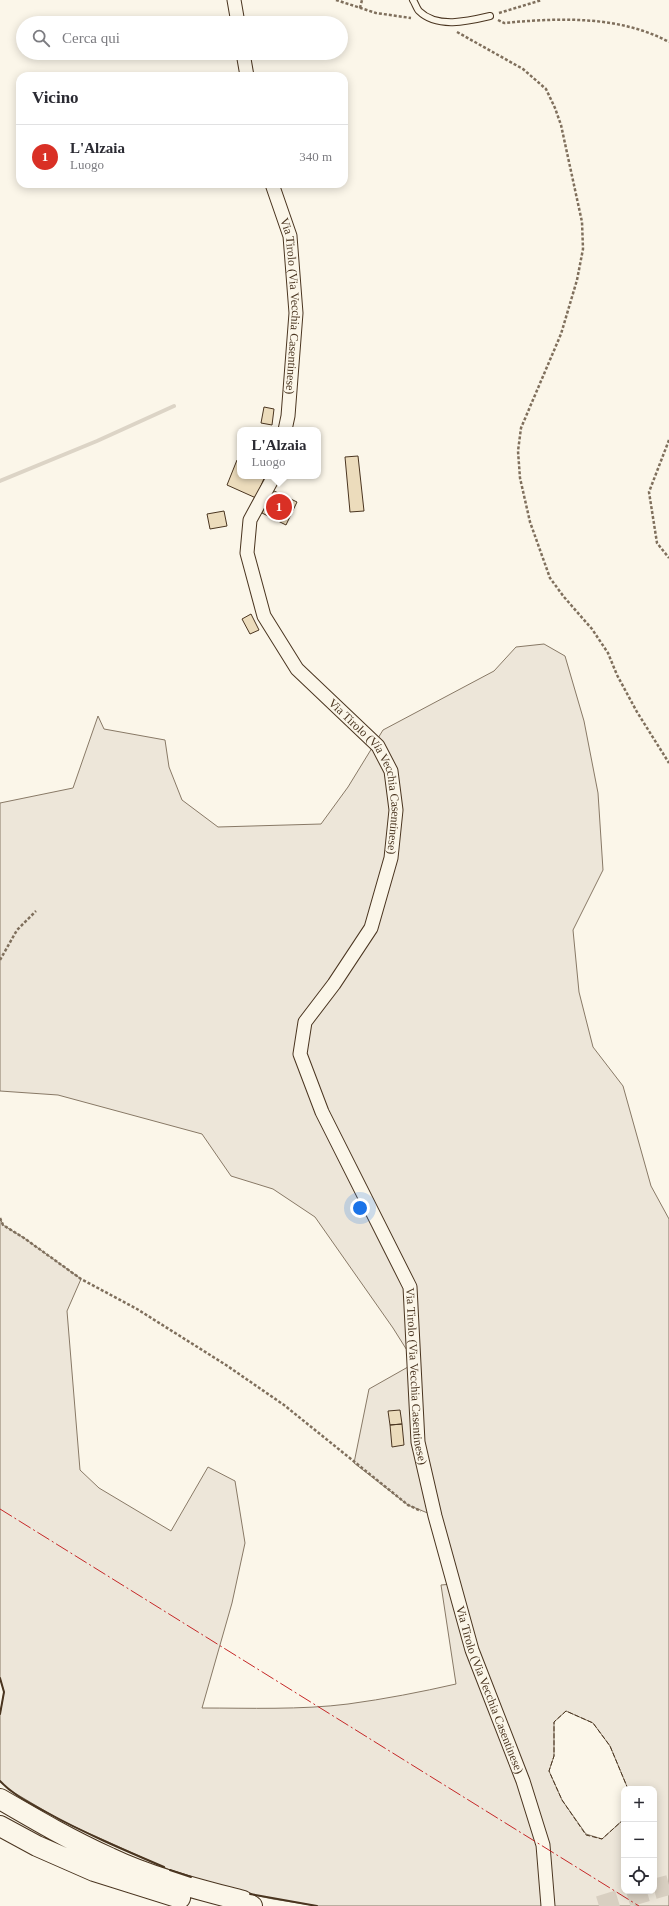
<!DOCTYPE html>
<html lang="it">
<meta charset="utf-8">
<style>
:root{--surface:#fff;--page:#f2f2f3;--text:#2b2b33;--muted:#7c7c81;--line:#e1e1e2;--accent:#d93025}
body{margin:0;font-family:Georgia,serif;background:var(--page);color:var(--text)}
.controls{position:absolute;right:12px;bottom:12px;display:grid;overflow:hidden;border-radius:8px;box-shadow:0 2px 10px #0003}
.controls button{width:36px;height:36px;display:grid;place-items:center;padding:0;border:0;border-bottom:1px solid var(--line);background:var(--surface);color:var(--text);font:20px sans-serif}
.you{position:absolute;left:360px;top:1208px;width:14px;height:14px;margin:-10px;border:3px solid #fff;border-radius:50%;background:#1a73e8;box-shadow:0 0 0 6px #1a73e833}
.badge{display:grid;place-items:center;width:26px;height:26px;border-radius:50%;background:var(--accent);color:#fff;font-size:13px;font-weight:700}
.pin{position:absolute;translate:-50% -50%;border:2px solid #fff;box-shadow:0 1px 4px #0006}
.popup{position:absolute;left:237px;top:427px;width:84px;height:52px;box-sizing:border-box;display:grid;place-content:center;border-radius:8px;background:var(--surface);filter:drop-shadow(0 1px 3px #0005);font-size:13px;white-space:nowrap;color:var(--muted)}
.popup b{font-size:15px;color:var(--text)}
.popup::after{content:'';position:absolute;left:50%;top:100%;margin-left:-8px;border:8px solid transparent;border-top-color:var(--surface)}
.list{margin:0;padding:0;list-style:none}
h2{display:flex;justify-content:space-between;align-items:center;height:52px;margin:0;padding:0 16px;font-size:17px}
h2 small{font-size:13px;font-weight:400;color:var(--muted)}
.list li{display:grid;grid-template-columns:26px 1fr auto;gap:12px;align-items:center;box-sizing:border-box;height:64px;padding:0 16px;border-top:1px solid var(--line)}
.list b{display:block;font-size:15px;white-space:nowrap}
.list p{margin:0;font-size:13px;white-space:nowrap;color:var(--muted)}
.list em{font-size:13px;font-style:normal;color:var(--muted)}
.icon{flex:none;width:22px;height:22px;fill:none;stroke:currentColor;stroke-width:2;stroke-linecap:round;stroke-linejoin:round}
.map{position:relative;flex:none;width:669px;height:1906px;overflow:hidden}
.search{position:absolute;background:var(--surface);box-shadow:0 2px 10px #0003;left:16px;top:16px;width:332px;height:44px;display:flex;align-items:center;gap:10px;box-sizing:border-box;padding:0 14px;border-radius:22px;color:var(--muted);font-size:15px}
.panel{position:absolute;background:var(--surface);box-shadow:0 2px 10px #0003;left:16px;top:72px;width:332px;height:116px;border-radius:12px}
.map>svg:first-child{display:block}
.green{fill:#ede6d9;stroke:#887966;fill-rule:evenodd}
.lines{fill:none;stroke-linecap:round;stroke-linejoin:round}
.stream{stroke:#dcd4c6;stroke-width:4}
.building{fill:#ecdcbc;stroke:#4a3520}
.primary-tunnel{stroke:#d8cfc1;stroke-width:20;stroke-dasharray:20 10;stroke-linecap:butt}
.lane-casing{stroke:#4a3520;stroke-width:8}
.street-casing{stroke:#4a3520;stroke-width:15}
.primary-casing{stroke:#4a3520;stroke-width:22}
.path{stroke:#7f6f5c;stroke-width:2.5;stroke-dasharray:3 2;stroke-linecap:butt}
.lane{stroke:#fbf6e9;stroke-width:6}
.street{stroke:#fbf6e9;stroke-width:13}
.primary{stroke:#fbf6e9;stroke-width:20}
.fence{stroke:#4a3520;stroke-width:1;stroke-dasharray:5 2;stroke-linecap:butt}
.wall{stroke:#4a3520;stroke-width:2}
.power{stroke:#c62828;stroke-width:1;stroke-dasharray:14 3 2 3;stroke-linecap:butt}
.labels{text-anchor:middle;stroke-width:3;stroke-linejoin:round;paint-order:stroke}
.street-label{font-size:12px;fill:#4a3520;stroke:#fbf6e9}
</style>
<div class="map">
<svg width="669" height="1906" viewBox="0 0 669 1906">
<rect width="100%" height="100%" fill="#fbf6e9"/>
<path class="green" d="M544,644L565,656L584,721L598,793L603,870L573,930L579,992L593,1047L623,1086L651,1186L669,1219V1906H317L273,1899L225,1889L170,1870L62,1821L8,1789L0,1781V1714L4,1692L0,1678V1218L3,1225L24,1238L81,1279L67,1311L80,1470L99,1488L171,1531L208,1467L235,1481L245,1543L232,1603L202,1708C249,1708 301,1710 348,1704C385,1699 421,1692 456,1684L441,1585L453,1584L435,1516L408,1505L354,1463L369,1389L415,1363L393,1328L315,1217L273,1189L231,1176L202,1134L58,1095L0,1091V803L73,788L98,716L104,729L165,740L169,767L182,800L218,827L321,824L348,787L383,730L494,671L516,647ZM566,1711L593,1723L610,1746L628,1789H654V1891H624V1819L602,1839L586,1834L562,1800L549,1771L554,1756V1722Z"/>
<g class="lines">
<path class="stream" d="M0,481L97,441L174,406"/>
</g>
<path class="building" d="M264,407L274,409L272,425L261,423Z
M358,456L364,511L350,512L345,457Z
M237,460L240,461V476H265L256,498L227,485Z
M272,490L297,502L286,525L262,513Z
M224,511L227,526L210,529L207,514Z
M251,614L259,630L250,634L242,619Z
M400,1410L402,1424L390,1425L388,1411Z
M402,1424L404,1445L392,1447L390,1425Z"/>
<g class="lines">
<path class="primary-tunnel" d="M654,1889L669,1885
M599,1906L648,1891"/>
<g class="lane-casing">
<path id="lane" d="M413,0C415,3 417,9 419,11C437,29 469,21 490,16"/>
</g>
<g class="street-casing">
<g id="street">
<path d="M234,0L238,23"/>
<path d="M243,53L247,76"/>
<path id="s1" d="M272,184L290,236L296,313L288,416L285,430"/>
<path id="s2" d="M274,476L250,520L247,553L264,616L297,669L378,746L391,771L396,810L391,858L371,928L334,984L305,1022L300,1054L322,1112L410,1287L418,1442L435,1516L472,1650L523,1781L543,1845L548,1906"/>
</g>
</g>
<g class="primary-casing">
<path id="primary" d="M0,1799C36,1820 72,1841 110,1858C152,1878 198,1889 243,1901L252,1906
M0,1826L37,1846L94,1871L180,1898"/>
</g>
<path class="path" d="M336,0L376,13L411,18
M360,8L362,0
M499,13L542,0
M498,20L504,23C558,18 619,15 669,42
M457,32L523,69L546,89L555,108L561,125L582,222L583,249L577,280L561,334L521,428L518,451L520,478L530,522L550,578L564,597L592,629L608,653L617,675L637,712L669,763
M669,440L649,492L657,543L669,558
M0,960L17,930L36,911
M0,1218L3,1225L24,1238L81,1279L137,1309L226,1365L284,1405L408,1505L421,1511"/>
<use href="#lane" class="lane"/>
<use href="#street" class="street"/>
<use href="#primary" class="primary"/>
<path class="fence" d="M624,1819L602,1839L586,1835L562,1800L549,1771L554,1756V1722L566,1711L593,1723L610,1746L628,1789"/>
<path class="wall" d="M0,1678L4,1692L0,1714
M0,1781C13,1795 30,1803 46,1812C84,1833 124,1850 164,1867
M170,1870L191,1877
M250,1894L317,1906"/>
<path class="power" d="M0,1509L639,1906"/>
</g>
<g class="labels">
<g class="street-label">
<text dy="4" stroke="none"><textPath href="#s1" startOffset="125">Via Tirolo (Via Vecchia Casentinese)</textPath></text>
<text dy="4" stroke="none"><textPath href="#s2" startOffset="346">Via Tirolo (Via Vecchia Casentinese)</textPath></text>
<text dy="4" stroke="none"><textPath href="#s2" startOffset="1006">Via Tirolo (Via Vecchia Casentinese)</textPath></text>
<text dy="4" stroke="none"><textPath href="#s2" startOffset="1330">Via Tirolo (Via Vecchia Casentinese)</textPath></text>
</g>
</g>
</svg>
<div class="controls">
<button>+</button>
<button>−</button>
<button><svg class="icon" aria-label="locate" viewBox="0 0 24 24"><circle cx="12" cy="12" r="6"/><path d="M12 2v4M12 18v4M2 12h4M18 12h4"/></svg></button>
</div>
<div class="you"></div>
<div class="pin badge" style="left:279px;top:507px">1</div>
<div class="popup"><b>L'Alzaia</b>Luogo</div>
<div class="search"><svg class="icon" aria-label="search" viewBox="0 0 24 24"><circle cx="10" cy="10" r="6"/><path d="M15 15l6 6"/></svg>Cerca qui</div>
<section class="panel">
<h2>Vicino<small></small></h2>
<ul class="list">
<li><span class="badge">1</span><div><b>L'Alzaia</b><p>Luogo</p></div><em>340 m</em></li>
</ul>
</section>
</div>
